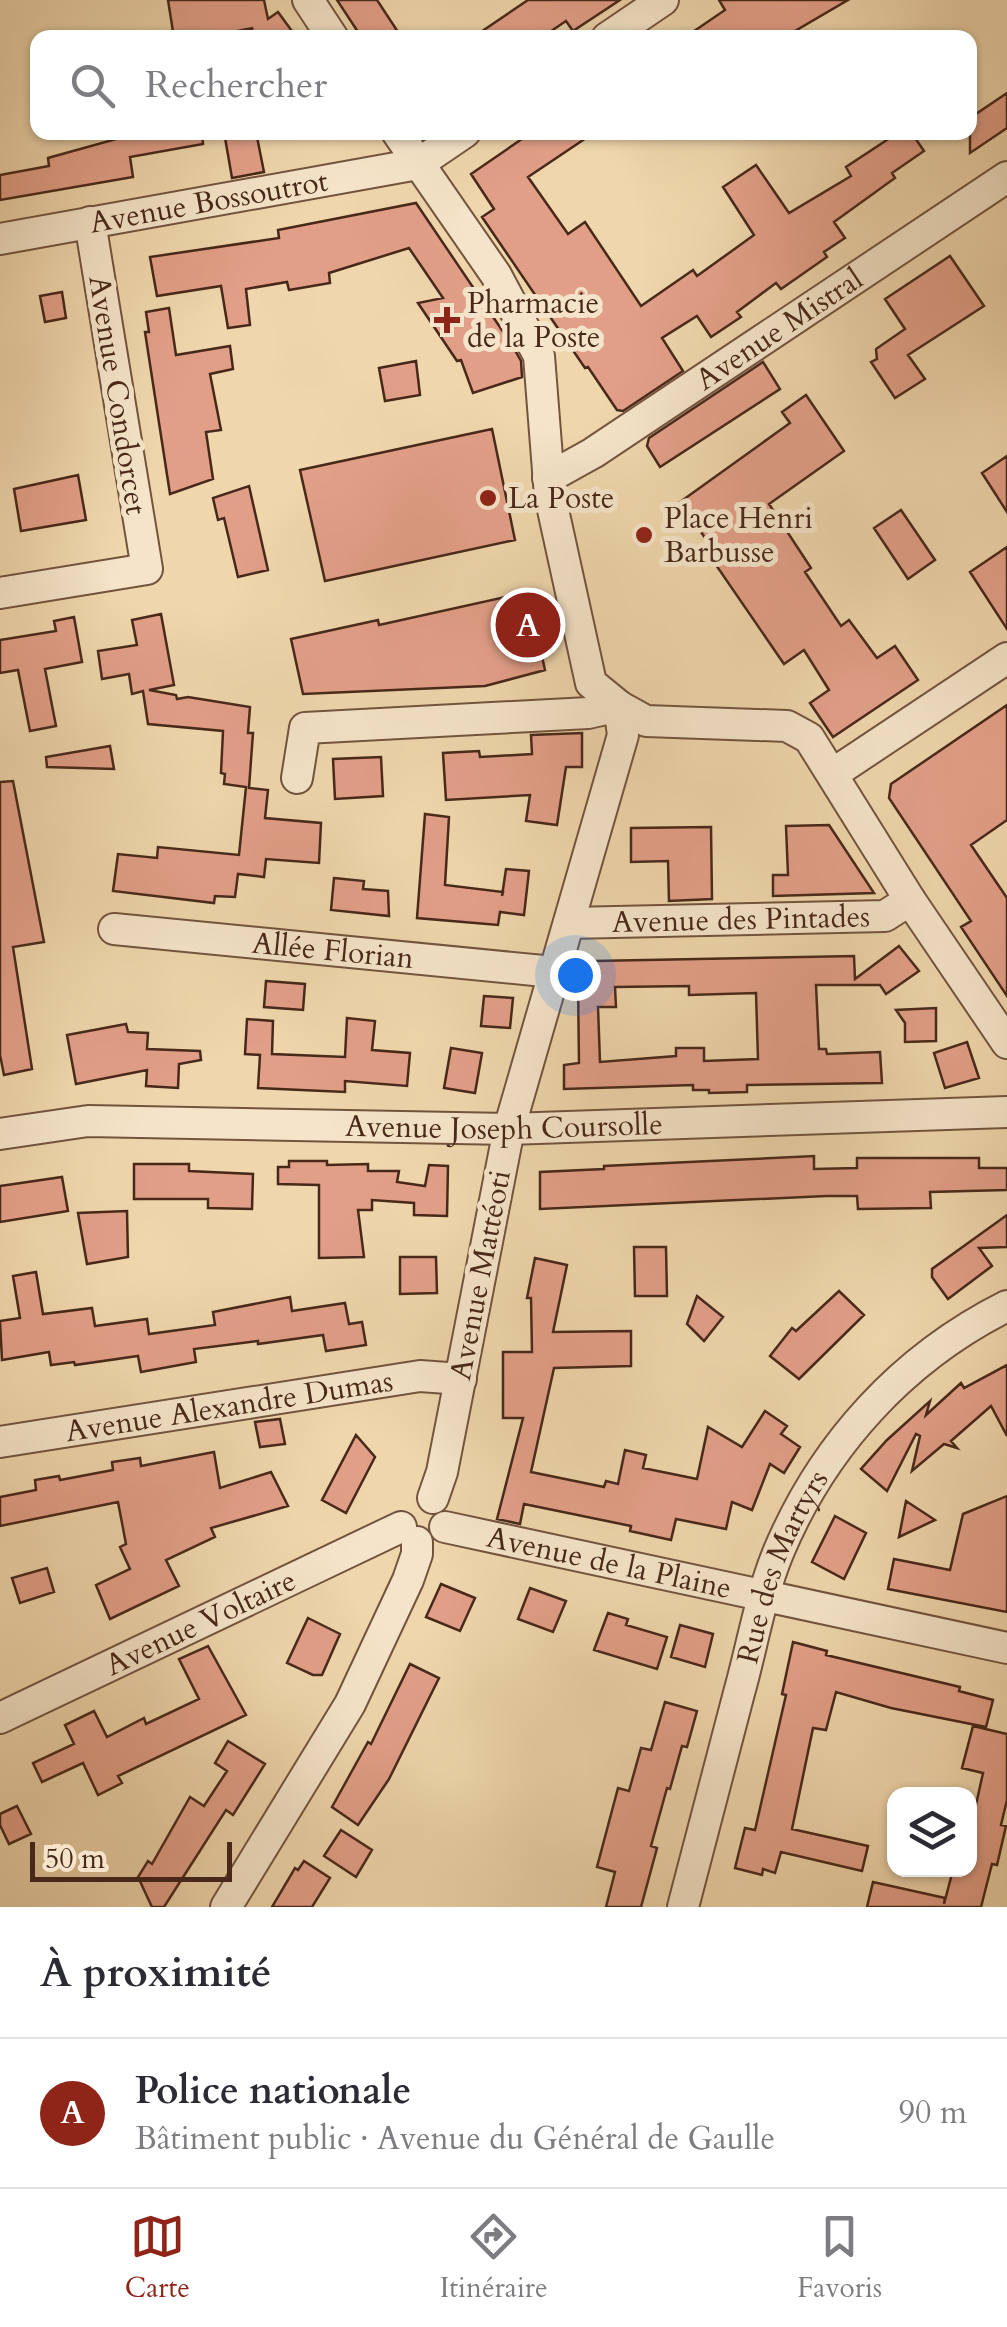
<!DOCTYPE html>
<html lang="fr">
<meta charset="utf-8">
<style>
:root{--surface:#fff;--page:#f7f7f7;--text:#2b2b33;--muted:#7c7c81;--line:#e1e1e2;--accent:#8f2418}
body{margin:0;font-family:Cardo,serif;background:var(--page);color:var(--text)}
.controls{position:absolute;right:30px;bottom:30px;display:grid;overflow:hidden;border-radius:20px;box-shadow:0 2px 8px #0004}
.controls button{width:90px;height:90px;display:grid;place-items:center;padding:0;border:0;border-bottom:2px solid var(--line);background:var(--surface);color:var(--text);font:50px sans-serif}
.scale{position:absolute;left:30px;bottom:25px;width:202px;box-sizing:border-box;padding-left:10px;border:5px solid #482819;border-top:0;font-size:28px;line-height:35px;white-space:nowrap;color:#482819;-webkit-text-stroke:8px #f5e4c9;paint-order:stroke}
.you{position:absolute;left:575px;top:975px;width:35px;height:35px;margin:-25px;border:8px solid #fff;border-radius:50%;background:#1a73e8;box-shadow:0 0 0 15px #1a73e833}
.badge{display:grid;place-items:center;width:65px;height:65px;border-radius:50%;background:var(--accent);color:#fff;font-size:32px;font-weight:700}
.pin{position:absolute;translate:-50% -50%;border:5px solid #fff;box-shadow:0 2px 10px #0006}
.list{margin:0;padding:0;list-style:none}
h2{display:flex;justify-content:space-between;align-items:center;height:130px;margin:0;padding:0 40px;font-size:42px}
h2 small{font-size:32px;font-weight:400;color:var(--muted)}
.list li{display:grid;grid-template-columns:65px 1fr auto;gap:30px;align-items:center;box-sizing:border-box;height:150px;padding:0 40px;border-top:2px solid var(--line)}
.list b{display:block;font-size:38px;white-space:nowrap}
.list p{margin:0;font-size:32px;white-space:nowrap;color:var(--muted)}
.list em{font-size:32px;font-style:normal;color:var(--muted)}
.icon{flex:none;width:55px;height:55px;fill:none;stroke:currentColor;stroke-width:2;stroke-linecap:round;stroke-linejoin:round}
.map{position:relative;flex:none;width:1007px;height:1907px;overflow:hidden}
.search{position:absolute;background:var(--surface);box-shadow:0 2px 8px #0004;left:30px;right:30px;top:30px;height:110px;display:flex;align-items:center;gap:25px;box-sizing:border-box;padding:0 35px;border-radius:20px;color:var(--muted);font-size:38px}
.sheet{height:280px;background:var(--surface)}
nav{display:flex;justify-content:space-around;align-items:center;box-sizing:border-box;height:140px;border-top:2px solid var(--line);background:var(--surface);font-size:28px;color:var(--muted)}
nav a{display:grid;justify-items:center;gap:5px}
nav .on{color:var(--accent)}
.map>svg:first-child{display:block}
.building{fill:#e29f88;stroke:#482819;stroke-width:2.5;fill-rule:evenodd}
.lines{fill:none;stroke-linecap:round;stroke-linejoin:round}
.minor-casing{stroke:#72543e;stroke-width:34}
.minor{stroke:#f5e4c9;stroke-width:30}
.poi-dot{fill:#8f2418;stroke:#f5e4c9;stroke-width:4}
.labels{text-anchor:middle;stroke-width:10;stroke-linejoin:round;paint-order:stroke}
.street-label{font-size:30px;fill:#482819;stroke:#f5e4c9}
.poi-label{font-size:30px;fill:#482819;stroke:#f5e4c9;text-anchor:start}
</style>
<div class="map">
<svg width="1007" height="1907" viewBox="0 0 1007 1907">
<rect width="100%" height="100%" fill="#efd6ac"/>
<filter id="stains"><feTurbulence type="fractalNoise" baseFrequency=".002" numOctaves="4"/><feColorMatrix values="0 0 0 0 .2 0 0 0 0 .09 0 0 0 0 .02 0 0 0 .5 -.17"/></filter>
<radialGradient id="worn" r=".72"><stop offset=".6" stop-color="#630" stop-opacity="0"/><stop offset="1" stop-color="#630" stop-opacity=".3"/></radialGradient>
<path class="building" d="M168,0H264L268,19L278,12L297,38H241L253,28L201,38H174Z
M337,0H377L402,38H362Z
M528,0H620L573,31L566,21L541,38H472Z
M719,0H848L783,38H684L725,10Z
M1007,93V128L970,153V118Z
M118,132H202L203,144L130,157L133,177L0,200V175L49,166L48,158L120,138Z
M224,132H256L264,172L232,178Z
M532,132H595L528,177L568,234L585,222L641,306L693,270L697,276L754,235L723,187L756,165L789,213L851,176L846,167L899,132H911L924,151L892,173L895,178L834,222L845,238L824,252L827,257L781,289L776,283L737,312L741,317L711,337L697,316L662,338L683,371L623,411L617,410L588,367L585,368L482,217L494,209L471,174Z
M416,203L512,345L521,361L522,377L473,393L461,360L457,361L418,303L443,298L409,248L329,273L330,283L289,290L287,282L246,289L250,325L228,328L221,286L157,296L150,257L279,238L278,230Z
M950,256L984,306L908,355L925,379L895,398L871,362L877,359L876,349L905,329L885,299Z
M62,292L66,318L45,322L40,296Z
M169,308L176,355L230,346L233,369L210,374L221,430L206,432L213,479L170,494L145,332H149L146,312Z
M416,361L420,395L385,401L379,368Z
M763,362L780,389L660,467L647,446L649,438Z
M806,395L844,451L769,504L811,568L805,572L841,626L849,620L877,658L895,646L918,680L833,737L810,703L829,690L804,650L784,664L705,549L710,545L680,502L790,423L782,412Z
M492,429L515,540L325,581L300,470Z
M1007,456V512L982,473Z
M78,475L86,520L21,531L14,489Z
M249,486L268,570L238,577L224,518L218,520L213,498Z
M901,510L935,560L908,579L874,528Z
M1007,547V629L970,572Z
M528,592L545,670L485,686L303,694L291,639L378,620L379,625Z
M161,614L174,685L149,690L176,695L177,699L188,697L250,707L248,733H253L249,788L268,790L265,818L321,823L319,863L266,859L264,877L238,874L235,897L215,896L214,903L113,891L118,854L157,858L158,847L239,855L246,787L224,784L225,774L221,773L223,731L148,724L143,691L132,694L129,674L102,679L98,651L137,645L132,620Z
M74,617L82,662L45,669L56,726L30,731L18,670L0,673V640L56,631L54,621Z
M1007,705V820L971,845L1007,898V996L961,927L971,921L889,798L891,784Z
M582,733V767H566L557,825L526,821L530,795L446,800L443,753L479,751L480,757L532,754L531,735Z
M110,746L114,769L47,767L46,757Z
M381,757L383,796L335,799L333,759Z
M13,781L44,942L13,947L32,1069L4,1075L0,1055V782Z
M425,814L449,817L445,885L503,892L502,896L506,869L529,871L524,915L500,912L498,925L417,918Z
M829,825L874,893L773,896V875H788L786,826Z
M711,827L712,899L669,901L668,861L631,862V828Z
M334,878L364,881L363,889L388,891L389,916L331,910Z
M899,946L919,971L886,994L880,985H816L819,1049H826L827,1054L880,1052L882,1083L747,1085V1092L709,1093V1090H693V1085L564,1089V1065L579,1063L578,984L594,983V961L854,956L855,979ZM689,986V995L756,993L758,1059L704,1061V1048H676V1056L600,1062L598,1007H616L615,987Z
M266,981L305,984L303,1010L264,1007Z
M484,996L513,998L510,1028L481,1026Z
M936,1008V1041L905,1042V1023L896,1010Z
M347,1018L375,1021L372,1050L410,1053L407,1086L345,1081V1092L258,1088L260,1055L245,1054L247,1019L273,1021L272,1054L345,1057Z
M126,1024L128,1032L148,1033L147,1049L200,1051L201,1060L179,1064L178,1088L146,1086L147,1070L76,1084L67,1035Z
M967,1042L979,1078L945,1088L934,1053Z
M451,1048L482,1053L475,1093L444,1088Z
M814,1156V1169L857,1168V1158H979V1168H1007V1190L930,1192L931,1208L858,1209L857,1196H826L540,1209V1172L604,1169V1166Z
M289,1161H327V1165L368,1164V1171H399L397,1182L425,1186L429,1165L448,1166L447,1216L414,1215V1203L372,1200V1210H358L364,1257L319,1258V1185L278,1184V1167H289Z
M134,1164H189V1171L253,1174L252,1209L208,1208V1199H134Z
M62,1177L68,1211L0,1222V1186Z
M127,1211L128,1257L87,1264L78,1213Z
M1007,1215V1247L979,1248L992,1266L948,1299L932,1277V1269Z
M634,1247H666L667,1296H635Z
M400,1257H436L437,1293L400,1294Z
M535,1258L567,1265L553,1332L631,1331V1366L554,1368L531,1472L604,1487L606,1481L618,1484L625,1450L646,1455L643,1468L697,1479L708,1427L742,1447L765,1411L787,1426L781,1434L800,1447L784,1473L770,1464L752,1510L732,1502L726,1529L676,1519L671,1540L630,1531L631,1526L524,1504L520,1524L497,1519L523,1418H503V1352H532L531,1298H527Z
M36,1272L43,1314L92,1308L95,1326L147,1319L149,1334L215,1325L213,1312L290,1297L292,1311L345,1303L349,1324L362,1322L366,1345L326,1351L323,1335L258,1344V1341L194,1349L196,1362L141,1372L138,1356L75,1365L74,1362L51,1365L49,1352L2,1360L0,1321L20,1318L13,1276Z
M839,1291L864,1315L799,1379L770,1356L792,1328L796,1331Z
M697,1296L723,1317L704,1341L687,1324Z
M1007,1365V1436L991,1406L951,1441L957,1448L944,1444L912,1471L920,1436L916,1434L887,1491L861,1469L887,1440L930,1401L926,1415L961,1383L964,1388Z
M280,1419L285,1444L260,1447L255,1422Z
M356,1435L375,1457L346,1513L322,1500Z
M214,1452L220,1488L271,1472L288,1506L211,1528L215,1537L166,1560L179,1586L110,1619L96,1585L130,1569L120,1547L126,1544L118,1502L0,1526V1497L36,1490L35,1480L59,1476L60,1480L113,1470L112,1462L140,1458L141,1466Z
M1007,1496V1612L888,1589L894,1559L950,1570L963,1514Z
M906,1501L935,1520L899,1537Z
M835,1516L866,1533L844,1579L812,1562Z
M47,1568L54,1592L20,1603L12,1578Z
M441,1584L475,1598L460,1631L426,1617Z
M530,1588L566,1601L553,1632L518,1619Z
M608,1613L628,1619L626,1625L667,1637L657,1669L594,1650Z
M308,1618L340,1634L322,1675H313L287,1663Z
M680,1625L713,1634L705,1667L671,1657Z
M793,1642L827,1651L826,1655L960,1687L959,1691L993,1700L986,1727L891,1708L836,1692L826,1730L813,1728L792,1829L868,1846L862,1871L781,1852L775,1873L763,1869L762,1875L735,1868L745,1828L755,1830L786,1695L782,1694Z
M208,1646L246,1715L118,1776L122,1783L98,1795L83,1763L42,1782L33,1763L74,1744L65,1725L94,1711L107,1737L144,1718L146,1724L199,1699L179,1659Z
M410,1664L439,1678L389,1779L358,1825L332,1807L368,1742L371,1744Z
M665,1702L697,1711L687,1747L682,1746L670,1789L667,1788L651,1846L657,1848L641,1907H606L615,1872L597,1867L618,1788L629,1791L641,1748L651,1750Z
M973,1726L1007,1734V1800L1001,1825L1006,1826L997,1865L992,1864L981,1907H867L873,1882L945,1898L944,1904L953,1870H970V1832L983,1773L962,1768Z
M228,1741L265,1764L233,1815L226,1810L164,1907H152L138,1877L148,1861L152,1864L190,1797L204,1806L227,1771L215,1763Z
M17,1806L31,1834L9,1844L0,1825V1814Z
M341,1830L372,1850L356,1877L324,1856Z
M304,1861L330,1878L312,1907H272L295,1868L298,1870Z"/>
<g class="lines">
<g class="minor-casing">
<g id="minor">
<path d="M308,0L333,38"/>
<path d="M607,38L663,0"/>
<path d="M397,132L496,275L539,356L550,496L591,683L619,706L646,721L787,726L809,738L910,900L1007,1043"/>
<path id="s1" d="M0,239L418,164L465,132"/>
<path id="s2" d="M548,478L593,453L1007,177"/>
<path d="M0,593L147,569L90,222"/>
<path d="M834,773L1007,658"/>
<path d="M297,778L305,728L588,713L619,706L623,735L509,1129L442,1472L433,1498"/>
<path id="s3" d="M569,923L885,916L910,900"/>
<path id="s4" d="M114,929L554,972"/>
<path id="s5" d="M0,1134L88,1121L509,1129L1007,1112"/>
<path id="s6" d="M0,1442L420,1376L461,1379"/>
<path id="s7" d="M445,1527L1007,1648"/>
<path id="s8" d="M0,1718L401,1527"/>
<path d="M226,1907L350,1704L408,1580L417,1554V1542"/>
<path id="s9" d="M683,1907C702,1836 720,1764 739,1693C752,1647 760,1597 778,1553C823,1445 903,1358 1007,1306"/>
</g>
</g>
<use href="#minor" class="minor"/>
</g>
<g class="poi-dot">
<path d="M442 305h10v10h10v10h-10v10h-10v-10h-10v-10h10z"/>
<circle cx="488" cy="498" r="10"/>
<circle cx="644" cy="535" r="10"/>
</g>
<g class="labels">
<g class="street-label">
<text dy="10" stroke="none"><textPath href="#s1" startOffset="212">Avenue Bossoutrot</textPath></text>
<text dy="10" stroke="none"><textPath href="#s2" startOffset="275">Avenue Mistral</textPath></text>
<text transform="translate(118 395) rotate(81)" y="10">Avenue Condorcet</text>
<text dy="10" stroke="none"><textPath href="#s3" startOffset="172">Avenue des Pintades</textPath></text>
<text dy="10" stroke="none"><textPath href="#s4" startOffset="220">Allée Florian</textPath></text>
<text dy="10" stroke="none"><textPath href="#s5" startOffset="505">Avenue Joseph Coursolle</textPath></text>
<text transform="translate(480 1275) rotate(-79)" y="10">Avenue Mattéoti</text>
<text dy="10" stroke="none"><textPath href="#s6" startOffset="232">Avenue Alexandre Dumas</textPath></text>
<text dy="10" stroke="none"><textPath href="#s7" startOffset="168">Avenue de la Plaine</textPath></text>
<text dy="10" stroke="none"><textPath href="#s9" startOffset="355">Rue des Martyrs</textPath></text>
<text dy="10" stroke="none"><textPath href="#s8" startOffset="222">Avenue Voltaire</textPath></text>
</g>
<g class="poi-label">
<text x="467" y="313">Pharmacie<tspan x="467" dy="34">de la Poste</tspan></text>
<text x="508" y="508">La Poste</text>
<text x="664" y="528">Place Henri<tspan x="664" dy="34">Barbusse</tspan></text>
</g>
</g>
<rect width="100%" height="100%" filter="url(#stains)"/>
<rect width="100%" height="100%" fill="url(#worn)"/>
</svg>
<div class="controls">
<button><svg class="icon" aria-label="layers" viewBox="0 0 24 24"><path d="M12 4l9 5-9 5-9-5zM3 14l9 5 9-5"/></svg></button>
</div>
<div class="scale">50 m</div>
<div class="you"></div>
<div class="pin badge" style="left:528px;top:625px">A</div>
<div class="search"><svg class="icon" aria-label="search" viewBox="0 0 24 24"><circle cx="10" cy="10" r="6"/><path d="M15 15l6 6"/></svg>Rechercher</div>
</div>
<section class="sheet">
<h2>À proximité<small></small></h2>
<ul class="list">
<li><span class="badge">A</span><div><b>Police nationale</b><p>Bâtiment public · Avenue du Général de Gaulle</p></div><em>90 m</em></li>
</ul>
</section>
<nav>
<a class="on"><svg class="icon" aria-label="map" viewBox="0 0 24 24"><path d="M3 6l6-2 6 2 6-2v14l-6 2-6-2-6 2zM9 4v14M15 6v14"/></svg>Carte</a>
<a><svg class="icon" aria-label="directions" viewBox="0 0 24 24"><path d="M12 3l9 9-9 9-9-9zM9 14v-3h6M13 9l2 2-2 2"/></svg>Itinéraire</a>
<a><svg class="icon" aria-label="saved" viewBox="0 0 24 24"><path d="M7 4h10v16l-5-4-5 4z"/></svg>Favoris</a>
</nav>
